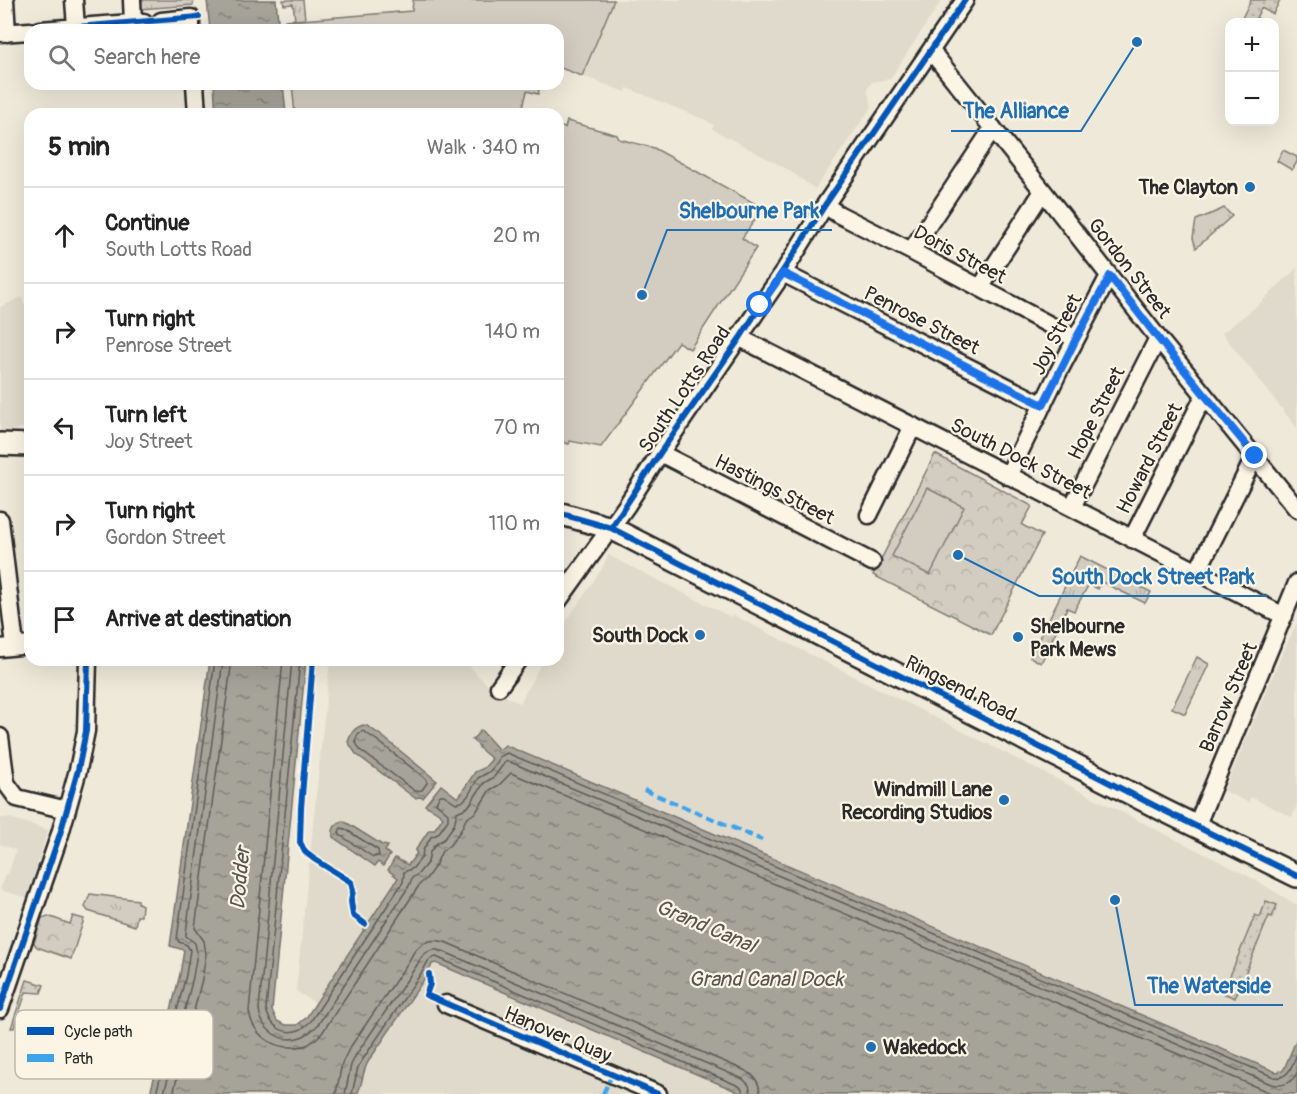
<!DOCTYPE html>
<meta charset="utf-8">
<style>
:root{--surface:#fff;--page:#f6f6f6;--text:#222;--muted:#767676;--line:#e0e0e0}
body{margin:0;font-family:Pangolin,sans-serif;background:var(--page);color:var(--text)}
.controls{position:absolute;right:18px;top:18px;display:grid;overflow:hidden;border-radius:12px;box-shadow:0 6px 24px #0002}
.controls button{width:54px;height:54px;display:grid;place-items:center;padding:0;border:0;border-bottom:2px solid var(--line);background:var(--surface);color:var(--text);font:30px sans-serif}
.stop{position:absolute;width:18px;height:18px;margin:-14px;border:4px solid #1a73e8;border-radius:50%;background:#fff}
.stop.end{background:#1a73e8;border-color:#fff;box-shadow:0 2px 6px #0008}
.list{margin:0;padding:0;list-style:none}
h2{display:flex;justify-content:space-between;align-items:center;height:78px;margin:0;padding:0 24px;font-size:26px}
h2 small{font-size:20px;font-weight:400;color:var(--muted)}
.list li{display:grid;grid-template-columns:39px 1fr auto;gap:18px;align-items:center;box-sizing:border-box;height:96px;padding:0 24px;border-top:2px solid var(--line)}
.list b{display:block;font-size:22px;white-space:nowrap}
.list p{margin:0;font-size:20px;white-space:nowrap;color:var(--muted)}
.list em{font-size:20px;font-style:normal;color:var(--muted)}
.icon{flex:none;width:33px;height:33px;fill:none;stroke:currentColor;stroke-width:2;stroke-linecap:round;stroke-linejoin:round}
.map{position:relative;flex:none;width:1297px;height:1094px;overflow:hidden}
.search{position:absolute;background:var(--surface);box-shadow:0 6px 24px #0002;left:24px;top:24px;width:540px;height:66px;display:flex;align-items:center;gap:15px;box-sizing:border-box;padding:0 21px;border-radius:18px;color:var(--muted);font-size:22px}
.panel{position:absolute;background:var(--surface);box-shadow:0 6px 24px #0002;left:24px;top:108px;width:540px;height:558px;border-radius:18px}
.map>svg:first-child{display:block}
.built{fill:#e0dacc}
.grass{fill:url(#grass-tufts);stroke:#7e7c76;stroke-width:1.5}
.park{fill:url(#park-crowns);stroke:#7e7c76;stroke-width:1.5}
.garden{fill:url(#garden-dots);stroke:#7e7c76;stroke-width:1.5}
.pitch{fill:#d2cdc0;stroke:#7e7c76;stroke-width:1.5}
.water{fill:url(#water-ripples);stroke:#75736d;stroke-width:1.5}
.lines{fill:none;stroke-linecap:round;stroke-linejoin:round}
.shore{stroke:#5c5b57;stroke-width:1.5}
.minor-casing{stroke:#2b2b2b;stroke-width:21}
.major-casing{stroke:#2b2b2b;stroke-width:26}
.minor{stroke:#fcf5e5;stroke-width:16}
.major{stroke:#fcf5e5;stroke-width:21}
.quiet{stroke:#3ea3eb;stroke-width:4.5;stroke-dasharray:9 4.5;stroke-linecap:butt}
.cycleway-casing{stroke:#fcf5e5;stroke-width:10}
.cycleway{stroke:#0057b8;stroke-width:6}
.route{stroke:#1a73e8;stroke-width:8}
.poi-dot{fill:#1f6fb2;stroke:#fcf5e5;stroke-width:2}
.labels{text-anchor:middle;stroke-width:4.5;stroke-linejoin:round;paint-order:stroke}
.poi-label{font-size:20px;font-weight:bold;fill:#2b2b2b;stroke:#fcf5e5;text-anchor:end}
.street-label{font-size:20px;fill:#2b2b2b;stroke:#fcf5e5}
.water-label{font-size:21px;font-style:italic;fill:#565552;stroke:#fcf5e5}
.key{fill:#fcf5e5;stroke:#bdb8ad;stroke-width:1.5}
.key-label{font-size:16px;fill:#2b2b2b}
.leader{fill:none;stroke:#1f6fb2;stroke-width:2}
.callout-dot{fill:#1f6fb2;stroke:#fcf5e5;stroke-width:2}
.callout-label{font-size:21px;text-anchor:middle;font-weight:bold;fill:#1f6fb2;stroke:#fcf5e5;stroke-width:4.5;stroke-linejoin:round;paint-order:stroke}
</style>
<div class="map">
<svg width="1297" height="1094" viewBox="0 0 1297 1094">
<defs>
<pattern id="grass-tufts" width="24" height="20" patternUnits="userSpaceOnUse" patternTransform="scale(1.5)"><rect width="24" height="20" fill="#d2cdc0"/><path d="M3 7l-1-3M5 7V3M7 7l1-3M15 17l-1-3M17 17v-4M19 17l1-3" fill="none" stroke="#b4b0a5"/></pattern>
<pattern id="park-crowns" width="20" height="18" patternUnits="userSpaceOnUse" patternTransform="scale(1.5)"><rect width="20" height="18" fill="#d2cdc0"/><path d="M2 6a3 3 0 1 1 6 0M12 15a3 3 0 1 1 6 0" fill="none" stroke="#b4b0a5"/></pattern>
<pattern id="garden-dots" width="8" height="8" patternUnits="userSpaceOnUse" patternTransform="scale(1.5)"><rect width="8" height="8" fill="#d2cdc0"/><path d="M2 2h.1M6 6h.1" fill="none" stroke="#b4b0a5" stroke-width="1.8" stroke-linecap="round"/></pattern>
<pattern id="water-ripples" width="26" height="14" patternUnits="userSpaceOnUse" patternTransform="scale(1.5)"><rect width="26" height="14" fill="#a6a399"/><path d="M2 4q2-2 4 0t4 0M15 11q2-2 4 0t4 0" fill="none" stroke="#87857d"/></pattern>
</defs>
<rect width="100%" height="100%" fill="#efe9da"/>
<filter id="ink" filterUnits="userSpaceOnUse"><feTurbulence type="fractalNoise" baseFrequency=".0167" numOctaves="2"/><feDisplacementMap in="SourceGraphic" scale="12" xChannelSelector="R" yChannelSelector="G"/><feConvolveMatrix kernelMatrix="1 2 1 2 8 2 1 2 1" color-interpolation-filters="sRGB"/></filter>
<g filter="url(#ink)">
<path class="built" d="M614,0H942L890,79L872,82L869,86L867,90L872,106L815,189L787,169L712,129L714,125L708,122V121L627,88L626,92L582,76Z
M1297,268V428L1222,333L1258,305Z
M22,297L30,321V426L3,432L0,429V307Z
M608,555L731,617L733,615L1250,877L1297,905V1094H357L361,1086L364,1069L376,1043L296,991L330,660H464L492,690L520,703L543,660H558V634L601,570Z
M1297,623V805L1292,817L1251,797L1248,802L1224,791L1280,659Z
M0,818H10L48,830L27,898L0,890L5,874H8L16,850L0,844Z"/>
<path class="grass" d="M140,0H194L193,5L140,9Z
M283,0H303L305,19L285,21V20L295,19L293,4L284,5Z
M1283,150L1297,157V162L1292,170L1277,161Z
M1224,208L1232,216L1196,248L1193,238L1196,220L1218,211Z
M1080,556L1151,592L1145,603L1102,582L1098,589L1089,584L1074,611L1067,608L1041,663L1030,657Z
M1197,657L1209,664L1185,714L1172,708Z
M90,894L138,900V903L142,905L141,916H137L135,926L88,911L85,907Z"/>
<path class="park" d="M935,454L1032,506L1022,525L1042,535L991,635L873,575Z
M48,916L70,924L73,916L84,919L71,959L37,947L34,943L42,918Z"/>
<path class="garden" d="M1251,0H1280L1273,14L1261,8L1256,18L1265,22H1240Z
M1266,901L1277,905L1272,917L1269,916L1235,998L1223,993L1255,915L1260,917Z
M27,980L44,985L41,993L26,992L14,1028H11Z"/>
<path class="pitch" d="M413,0H614L582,76L558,67V30H289V21L412,11Z
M292,84H548L547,87L540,85L538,94L527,91L523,107L540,114H295Z
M567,121L617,135L619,139L654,148L763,208L742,238L756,248L690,349L678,342L601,447L570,441L569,444L558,441V126L565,128Z
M927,488L964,507L930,575L892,556Z"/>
<path class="water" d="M207,0H276L279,30H210Z
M214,84H283L286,114H216Z
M210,660H306L272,1010L277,1021L286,1025H297L306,1018L398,878L388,870L395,858L408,865L417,853L415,851L429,830H434L443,817C438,811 432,809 425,805L441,785L458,798L475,772L484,768L492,759L479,748V746L472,740L481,730L499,750L505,745L1276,1072L1282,1071L1284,1069L1297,1038V1094H743L436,963L432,964L429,972L368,1062C362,1072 363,1084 357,1094H150L180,974L184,950L170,946Z
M363,725L367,726L382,736L437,781L423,798L419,797L415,798L356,754L348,742C351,733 354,728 363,725Z
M342,821L347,823L382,845L388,846L385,851L390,855L383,866L378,862L375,866L333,837C332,829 334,825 342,821Z"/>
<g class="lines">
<path class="shore" d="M283,660L249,1011C252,1033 270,1048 293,1047C298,1047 302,1047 307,1045C313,1042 318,1037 322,1033L420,884L426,879L435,866L442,851L450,845L461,830L466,819L476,812L490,790L499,785L511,773L1273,1094
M292,660L259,1009C261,1030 280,1044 301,1037C307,1035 312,1030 317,1026L409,886L412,878L418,874L428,862L430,852L436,844L444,839L454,825L457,812L468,807L484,783L494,777L505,762L508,761L1271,1084C1283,1087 1291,1084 1297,1073
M300,660L266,1009C270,1025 282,1036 299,1030C303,1029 307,1024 311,1021L403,882L404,872L413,868L422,857L423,850L431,837L438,834L448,820V813L436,803L440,795H444L456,803L462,802L468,796L478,778L489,772L497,763L499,757L507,753L1274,1077C1289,1080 1292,1065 1297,1054
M363,731L378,741L427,780V783L422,790L415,791L360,750L355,741L358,734Z
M341,828L345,829L378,850L379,856L373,857L340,835L339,832Z
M156,1094L186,975L190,950L187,945L179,942L177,939L215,660
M164,1094L193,977L197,953L195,943L186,936V933L223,660
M173,1094L202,979L206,954L204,941L195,928L232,660
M336,1094L342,1063L349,1049L409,961C416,945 428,937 445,942L746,1071C755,1076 760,1084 760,1094
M345,1094L351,1065L356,1055L417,965C422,954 429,947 442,951L743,1079L749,1085L751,1094
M352,1094L358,1067L363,1059L424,969C427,963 428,958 436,957L739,1086L742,1089L743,1094"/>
<g class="minor-casing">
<path id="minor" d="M5,0L7,33
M74,0L76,27
M132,0L133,23
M161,21L191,18V30
M40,30L144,22
M0,33L30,31
M931,51L1043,191L1158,338L1297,509
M195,84L197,114
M825,205L838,214L911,251L1076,339
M911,251L993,128
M783,273L1043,405
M980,288L1043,191
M740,338L1284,616
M660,453L872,562
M1008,476L1059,371L1109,276
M1072,507L1158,338
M869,515L913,426
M0,520L15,646
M1132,539L1204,396
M1197,572L1255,456
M558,601L627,505L660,453L783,273L825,205L965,0
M0,648L30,645
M499,687L518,660
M0,737L6,783L17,798L67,810
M1196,827L1297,583
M446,1004L658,1094
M0,1009L60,834L78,770L86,731L88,660"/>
</g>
<g class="major-casing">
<path id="major" d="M0,444L30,445
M558,513L611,528L1161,809L1297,876"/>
</g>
<use href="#minor" class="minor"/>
<use href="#major" class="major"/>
<path class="quiet" d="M644,790L762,840
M603,1094L612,1075"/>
<g class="cycleway-casing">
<path id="cycleway" d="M40,30L199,17
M558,513L611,528L1161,809L1297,876
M611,528L660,453L740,338L825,205L965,0
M313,660L301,808L300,842L305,852L314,859L351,882L353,891L351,901L353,915L365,924
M429,974L430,984L426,995L658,1094
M0,1009L60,834L78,770L86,731L88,660"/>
</g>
<use href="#cycleway" class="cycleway"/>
</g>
</g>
<g class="lines" filter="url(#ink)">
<path class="route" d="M760,305L783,273L1043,405L1076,339L1110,276L1158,338L1255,456"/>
</g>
<g class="poi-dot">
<circle cx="1250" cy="187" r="6"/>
<circle cx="700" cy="635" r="6"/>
<circle cx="1018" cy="637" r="6"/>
<circle cx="1004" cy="800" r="6"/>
<circle cx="871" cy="1047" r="6"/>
</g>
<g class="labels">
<g class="poi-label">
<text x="1238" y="194">The Clayton</text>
<text x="1030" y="633" text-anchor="start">Shelbourne<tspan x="1030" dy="23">Park Mews</tspan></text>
<text x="688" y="642">South Dock</text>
<text x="992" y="796">Windmill Lane<tspan x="992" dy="23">Recording Studios</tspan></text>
<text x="883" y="1054" text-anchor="start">Wakedock</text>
</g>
<g class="street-label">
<text transform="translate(960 254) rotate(28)" y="7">Doris Street</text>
<text transform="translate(1130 268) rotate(52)" y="7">Gordon Street</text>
<text transform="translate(922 320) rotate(27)" y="7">Penrose Street</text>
<text transform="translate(1056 334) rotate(-63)" y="7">Joy Street</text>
<text transform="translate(684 389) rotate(-56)" y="7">South Lotts Road</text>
<text transform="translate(1096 413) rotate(-63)" y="7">Hope Street</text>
<text transform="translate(1021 458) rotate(27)" y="7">South Dock Street</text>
<text transform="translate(1149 458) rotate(-63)" y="7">Howard Street</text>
<text transform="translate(775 489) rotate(27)" y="7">Hastings Street</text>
<text transform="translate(961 688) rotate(27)" y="7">Ringsend Road</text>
<text transform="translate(1228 697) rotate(-67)" y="7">Barrow Street</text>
<text transform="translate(558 1034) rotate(23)" y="7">Hanover Quay</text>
</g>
<g class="water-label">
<text transform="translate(240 878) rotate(-85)" y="7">Dodder</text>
<text transform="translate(706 926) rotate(23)" y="7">Grand Canal</text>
<text x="766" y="986">Grand Canal Dock</text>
</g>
</g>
<rect x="15" y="1010" width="198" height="69" rx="9" class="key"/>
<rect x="27" y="1027" width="27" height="8" fill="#0057b8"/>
<rect x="27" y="1054" width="27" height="8" fill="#3ea3eb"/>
<g class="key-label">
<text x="64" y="1037">Cycle path</text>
<text x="64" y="1064">Path</text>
</g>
<path class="leader" d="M1137 42L1081 131H951M642 295L667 230H832M958 555L1039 596H1267M1115 900L1135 1005H1283"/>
<g class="callout-dot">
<circle cx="1137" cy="42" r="6"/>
<circle cx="642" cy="295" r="6"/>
<circle cx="958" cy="555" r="6"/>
<circle cx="1115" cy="900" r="6"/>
</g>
<g class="callout-label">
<text x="1016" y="118">The Alliance</text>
<text x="749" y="218">Shelbourne Park</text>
<text x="1153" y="584">South Dock Street Park</text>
<text x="1209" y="993">The Waterside</text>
</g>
</svg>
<div class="controls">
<button>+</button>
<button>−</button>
</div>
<div class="stop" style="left:760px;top:305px"></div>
<div class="stop end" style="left:1255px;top:456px"></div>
<div class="search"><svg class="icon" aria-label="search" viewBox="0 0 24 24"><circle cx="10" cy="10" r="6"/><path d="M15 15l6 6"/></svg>Search here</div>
<section class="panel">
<h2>5 min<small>Walk · 340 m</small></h2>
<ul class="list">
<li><svg class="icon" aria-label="ahead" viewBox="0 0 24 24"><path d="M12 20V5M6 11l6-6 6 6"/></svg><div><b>Continue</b><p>South Lotts Road</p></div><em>20 m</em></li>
<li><svg class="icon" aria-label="right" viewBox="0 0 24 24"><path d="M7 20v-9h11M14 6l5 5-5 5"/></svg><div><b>Turn right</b><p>Penrose Street</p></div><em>140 m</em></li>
<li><svg class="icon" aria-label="left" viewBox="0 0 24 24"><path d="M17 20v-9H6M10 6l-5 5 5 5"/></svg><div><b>Turn left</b><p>Joy Street</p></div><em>70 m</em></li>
<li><svg class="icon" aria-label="right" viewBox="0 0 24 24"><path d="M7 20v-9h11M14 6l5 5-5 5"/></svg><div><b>Turn right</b><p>Gordon Street</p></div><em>110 m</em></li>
<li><svg class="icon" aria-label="arrive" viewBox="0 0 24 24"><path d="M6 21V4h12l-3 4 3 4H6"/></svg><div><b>Arrive at destination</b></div></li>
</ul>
</section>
</div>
